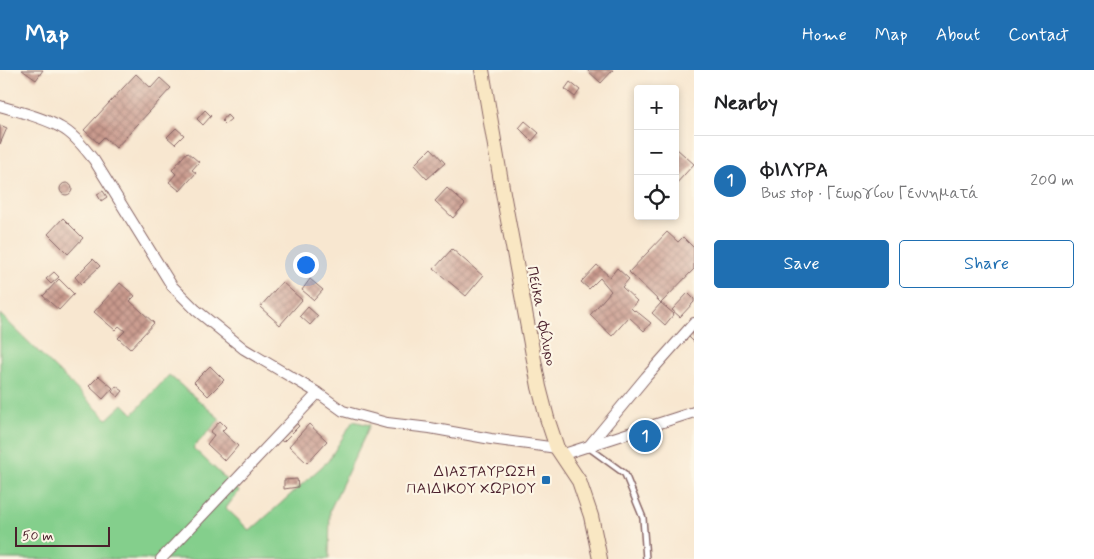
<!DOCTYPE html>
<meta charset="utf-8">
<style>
:root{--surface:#fff;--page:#f6f6f6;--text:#202124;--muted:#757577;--line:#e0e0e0;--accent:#1f6fb2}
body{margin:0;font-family:Mynerve,sans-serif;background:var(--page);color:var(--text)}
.controls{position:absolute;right:15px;top:15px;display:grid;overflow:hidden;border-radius:5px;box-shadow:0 2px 8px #0003}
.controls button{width:45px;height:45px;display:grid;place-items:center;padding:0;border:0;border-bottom:1px solid var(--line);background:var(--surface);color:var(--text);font:25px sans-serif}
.scale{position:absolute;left:15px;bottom:12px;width:95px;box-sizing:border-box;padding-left:5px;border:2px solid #4a1f2b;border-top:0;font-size:14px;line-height:18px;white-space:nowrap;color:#4a1f2b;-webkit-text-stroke:4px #fcf5e5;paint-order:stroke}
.you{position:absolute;left:305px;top:194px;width:18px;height:18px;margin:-12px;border:4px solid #fff;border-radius:50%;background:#1a73e8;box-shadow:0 0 0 8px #1a73e833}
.badge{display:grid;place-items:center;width:32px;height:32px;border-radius:50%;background:var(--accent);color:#fff;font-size:16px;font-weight:700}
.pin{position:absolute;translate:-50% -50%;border:2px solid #fff;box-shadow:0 1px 5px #0006}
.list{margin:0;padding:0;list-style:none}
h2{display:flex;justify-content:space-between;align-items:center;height:65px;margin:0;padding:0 20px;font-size:21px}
h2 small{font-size:16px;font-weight:400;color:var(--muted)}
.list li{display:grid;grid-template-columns:32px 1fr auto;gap:15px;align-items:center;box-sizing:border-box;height:90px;padding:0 20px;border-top:1px solid var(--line)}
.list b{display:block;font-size:19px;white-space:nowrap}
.list p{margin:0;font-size:16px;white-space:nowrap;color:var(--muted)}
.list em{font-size:16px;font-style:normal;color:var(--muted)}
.actions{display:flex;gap:10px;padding:15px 20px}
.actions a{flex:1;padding:11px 0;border:1px solid var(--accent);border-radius:5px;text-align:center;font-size:18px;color:var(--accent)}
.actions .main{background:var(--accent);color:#fff}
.icon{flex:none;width:28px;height:28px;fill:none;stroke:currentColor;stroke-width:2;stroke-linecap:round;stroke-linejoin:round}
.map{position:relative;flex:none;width:694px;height:489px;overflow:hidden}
header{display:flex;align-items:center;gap:30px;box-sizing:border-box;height:70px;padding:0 25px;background:var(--accent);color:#fff}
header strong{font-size:24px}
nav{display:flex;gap:28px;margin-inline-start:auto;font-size:18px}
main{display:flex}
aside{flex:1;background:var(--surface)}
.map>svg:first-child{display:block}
.green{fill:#84cf8c;stroke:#67775c}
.building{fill:url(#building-cross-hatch)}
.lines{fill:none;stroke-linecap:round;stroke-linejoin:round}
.lane-casing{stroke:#876565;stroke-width:8}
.street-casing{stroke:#876565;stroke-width:12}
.secondary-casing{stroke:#876565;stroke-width:16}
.lane{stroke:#fff;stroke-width:5}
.street{stroke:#fff;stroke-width:10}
.secondary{stroke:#f9e7c3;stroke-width:14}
.poi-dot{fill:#1f6fb2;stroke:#fcf5e5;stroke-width:2}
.labels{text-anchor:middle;stroke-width:4.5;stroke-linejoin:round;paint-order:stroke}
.street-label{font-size:15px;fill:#4a1f2b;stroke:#fcf5e5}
.poi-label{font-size:15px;fill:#4a1f2b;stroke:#fcf5e5;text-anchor:end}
</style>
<header>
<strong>Map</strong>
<nav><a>Home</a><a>Map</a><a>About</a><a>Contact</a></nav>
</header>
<main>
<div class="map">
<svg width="694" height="489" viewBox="0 0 694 489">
<defs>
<pattern id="building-cross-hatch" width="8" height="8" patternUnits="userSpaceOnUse" patternTransform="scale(1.25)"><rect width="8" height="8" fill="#c99a8d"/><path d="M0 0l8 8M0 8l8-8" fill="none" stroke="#a57d73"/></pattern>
</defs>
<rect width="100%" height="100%" fill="#fcf5e5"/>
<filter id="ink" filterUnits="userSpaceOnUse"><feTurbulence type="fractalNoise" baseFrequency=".02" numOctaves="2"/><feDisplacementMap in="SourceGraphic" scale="10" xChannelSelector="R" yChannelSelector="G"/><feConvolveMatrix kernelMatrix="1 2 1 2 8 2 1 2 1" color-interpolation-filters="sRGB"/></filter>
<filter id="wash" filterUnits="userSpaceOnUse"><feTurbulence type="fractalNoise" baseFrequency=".0096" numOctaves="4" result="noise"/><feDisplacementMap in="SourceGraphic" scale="20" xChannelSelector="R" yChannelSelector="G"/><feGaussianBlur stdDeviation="1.12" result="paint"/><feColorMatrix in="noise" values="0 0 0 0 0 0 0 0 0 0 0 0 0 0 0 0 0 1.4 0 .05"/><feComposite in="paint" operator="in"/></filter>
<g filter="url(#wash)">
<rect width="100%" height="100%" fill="#f8e7d0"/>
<path class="green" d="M0,244L107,349L123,334L133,344L169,305L220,349L193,378L239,421L226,438L250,461L328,391L353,351L370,355L330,440L329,489H0Z"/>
<g id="blocks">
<path class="building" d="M22,0H43L36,10Z
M587,0H613L601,13Z
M136,4L151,18L160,8L171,18L116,78L104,67L98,73L84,60Z
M570,12L580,20L575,27L565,19Z
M205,40L211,46L203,55L197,49Z
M227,45L231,49L225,54L222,51Z
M525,51L539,63L532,71L519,58Z
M0,55L7,58L0,74Z
M176,58L184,65L175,74L167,67Z
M431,78L445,93L427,109L414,95Z
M677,79L694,94L675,115V80Z
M187,82L199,92L192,100L196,103L180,121L169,112L176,104L172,100Z
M60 119a6 6 0 1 1 12 0a6 6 0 1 1-12 0Z
M447,118L465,134L453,148L435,131Z
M103,121L107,127L101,131L97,124Z
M63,148L83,168L68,184L48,164Z
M667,162L678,172L683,167L694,178V199L661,233L629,202Z
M452,179L483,206L466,226L434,199Z
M93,189L100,196L81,214L75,207Z
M597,195L610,207L617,198L629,209L622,217L637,231L631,238L634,241L635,240L651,253L644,261L629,247L612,266L590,245L611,221L600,208L589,219L581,212Z
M54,202L59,207L51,214L46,209Z
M59,209L74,224L59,240L43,226Z
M310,209L323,220L314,230L302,220Z
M282,212L302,230L280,255L260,237Z
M120,213L135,226L130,231L154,253L130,279L118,268L125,261L119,256L115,260L94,242Z
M688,223L694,229V232L680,247L672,240Z
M661,233L674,244L665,255L652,243Z
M308,237L318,246L310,255L300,246Z
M694,260V272L688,266Z
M210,296L224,310L208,326L194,312Z
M99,306L113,318L103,329L89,316Z
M116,316L123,321L118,327L112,322Z
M220,351L226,357L222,361L238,376L225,391L207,374L214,365L210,362Z
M294,351L299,356L283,372L278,368Z
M309,354L327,371L307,393L289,376Z
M297,409L298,417L284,419V410Z"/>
</g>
</g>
<g filter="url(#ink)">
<use href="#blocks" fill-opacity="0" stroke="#876565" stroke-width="1"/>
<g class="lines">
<g class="lane-casing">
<path id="lane" d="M588,377L625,404L643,448L646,489"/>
</g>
<g class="street-casing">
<path id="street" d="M0,36C20,42 42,47 60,57C74,64 84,78 94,90L172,216L196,240L244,279L318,323L343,341L387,353L430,358L491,369L557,378
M588,377L646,307L694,253
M561,385L694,342
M161,489L318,323"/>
</g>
<g class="secondary-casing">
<path id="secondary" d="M482,0L503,123L539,317L547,348L557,378L579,411L591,446L600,489"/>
</g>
<use href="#lane" class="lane"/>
<use href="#street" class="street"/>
<use href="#secondary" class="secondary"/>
</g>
</g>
<rect class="poi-dot" x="541" y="405" width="10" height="10" rx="2.5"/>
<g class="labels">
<g class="street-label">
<text transform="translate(542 246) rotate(79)" y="5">Πεύκα - Φίλυρο</text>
</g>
<g class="poi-label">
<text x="536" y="406">ΔΙΑΣΤΑΥΡΩΣΗ<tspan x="536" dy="17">ΠΑΙΔΙΚΟΥ ΧΩΡΙΟΥ</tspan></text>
</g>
</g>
</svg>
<div class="controls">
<button>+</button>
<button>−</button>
<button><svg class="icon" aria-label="locate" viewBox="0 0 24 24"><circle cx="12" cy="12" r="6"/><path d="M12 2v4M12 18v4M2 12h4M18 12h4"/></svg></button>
</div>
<div class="scale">50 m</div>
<div class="you"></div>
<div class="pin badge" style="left:645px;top:366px">1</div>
</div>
<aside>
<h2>Nearby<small></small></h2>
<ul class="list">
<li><span class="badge">1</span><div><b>ΦΙΛΥΡΑ</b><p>Bus stop · Γεωργίου Γεννηματά</p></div><em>200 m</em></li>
</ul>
<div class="actions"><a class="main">Save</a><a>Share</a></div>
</aside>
</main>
